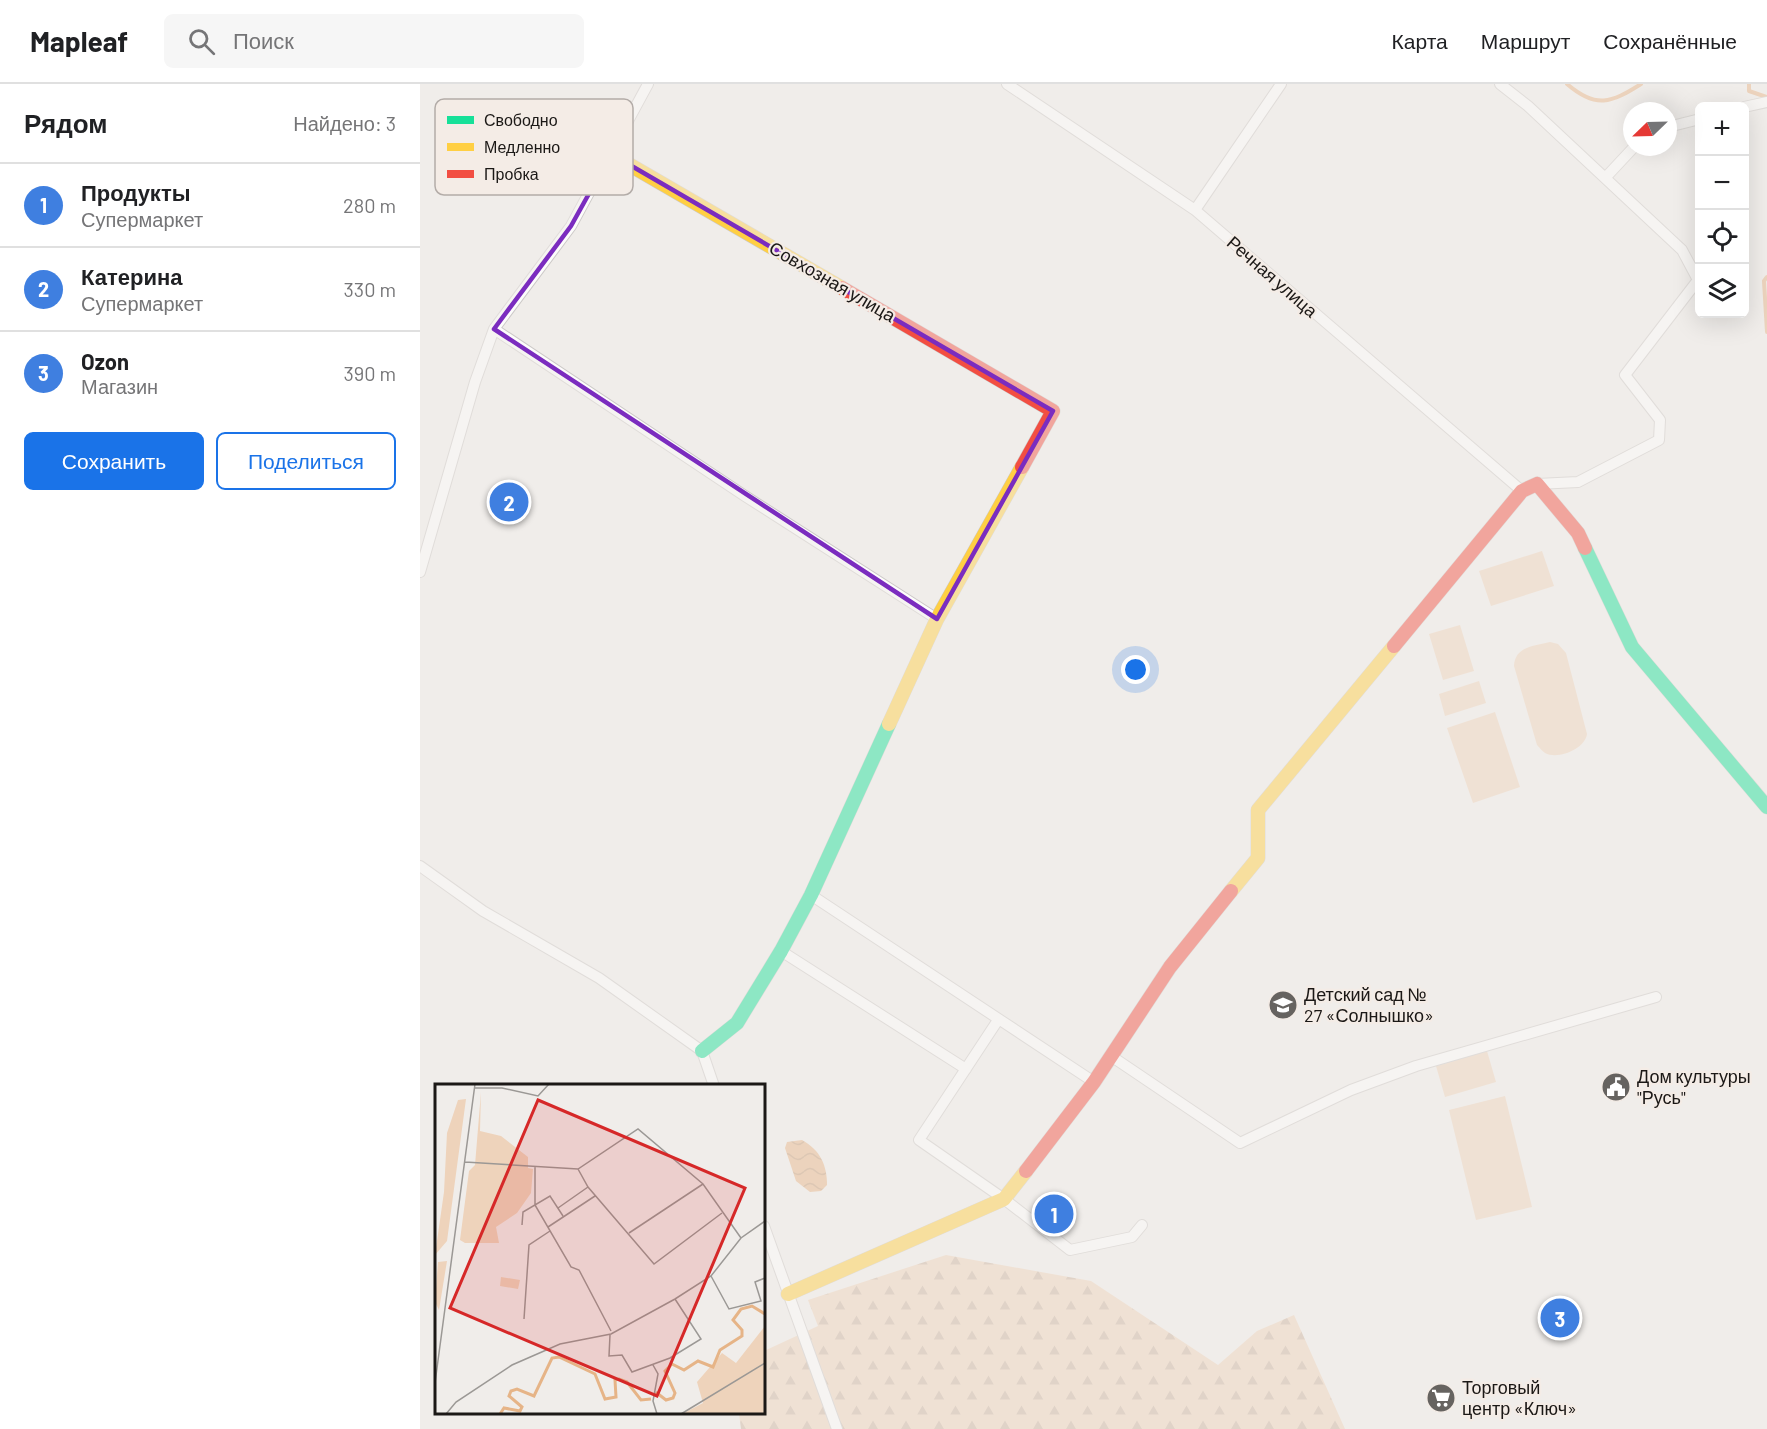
<!DOCTYPE html>
<html lang="ru">
<meta charset="utf-8">
<style>
:root{--surface:#fff;--page:#f6f6f6;--text:#202124;--muted:#757577;--line:#e0e0e0;--accent:#1a73e8}
body{margin:0;font-family:Barlow,sans-serif;background:var(--page);color:var(--text)}
.controls{position:absolute;right:18px;top:18px;display:grid;overflow:hidden;border-radius:9px;box-shadow:0 6px 24px #0002}
.controls button{width:54px;height:54px;display:grid;place-items:center;padding:0;border:0;border-bottom:2px solid var(--line);background:var(--surface);color:var(--text);font:30px sans-serif}
.compass{position:absolute;left:1203px;top:18px;width:54px;height:54px;border-radius:50%;background:var(--surface);box-shadow:0 6px 24px #0002;rotate:247deg}
.you{position:absolute;left:716px;top:586px;width:21px;height:21px;margin:-15px;border:4px solid #fff;border-radius:50%;background:#1a73e8;box-shadow:0 0 0 9px #1a73e833}
.badge{display:grid;place-items:center;width:39px;height:39px;border-radius:50%;background:var(--accent);color:#fff;font-size:20px;font-weight:700}
.pin{position:absolute;translate:-50% -50%;border:3px solid #fff;box-shadow:0 2px 6px #0006}
.list{margin:0;padding:0;list-style:none}
h2{display:flex;justify-content:space-between;align-items:center;height:78px;margin:0;padding:0 24px;font-size:26px}
h2 small{font-size:20px;font-weight:400;color:var(--muted)}
.list li{display:grid;grid-template-columns:39px 1fr auto;gap:18px;align-items:center;box-sizing:border-box;height:84px;padding:0 24px;border-top:2px solid var(--line)}
.list b{display:block;font-size:22px;white-space:nowrap}
.list p{margin:0;font-size:20px;white-space:nowrap;color:var(--muted)}
.list em{font-size:20px;font-style:normal;color:var(--muted)}
.actions{display:flex;gap:12px;padding:18px 24px}
.actions a{flex:1;padding:14px 0;border:2px solid var(--accent);border-radius:9px;text-align:center;font-size:21px;color:var(--accent)}
.actions .main{background:var(--accent);color:#fff}
.icon{flex:none;width:33px;height:33px;fill:none;stroke:currentColor;stroke-width:2;stroke-linecap:round;stroke-linejoin:round}
.map{position:relative;flex:none;width:1347px;height:1345px;overflow:hidden}
header{display:flex;align-items:center;gap:36px;box-sizing:border-box;height:84px;padding:0 30px;background:var(--surface);border-bottom:2px solid var(--line)}
header strong{font-size:28px}
nav{display:flex;gap:33px;margin-inline-start:auto;font-size:21px}
.search{width:420px;height:54px;background:var(--page);display:flex;align-items:center;gap:15px;box-sizing:border-box;padding:0 21px;border-radius:9px;color:var(--muted);font-size:22px}
main{display:flex}
aside{flex:1;background:var(--surface)}
.map>svg:first-child{display:block}
.green{fill:#eed3bb}
.forest{fill:url(#forest-firs)}
.water{fill:url(#water-waves)}
.lines{fill:none;stroke-linecap:round;stroke-linejoin:round}
.stream{stroke:#e6b487;stroke-width:4}
.street-casing{stroke:#ccc9c7;stroke-width:12}
.fast-casing{stroke:#ccc9c7;stroke-width:15}
.slow-casing{stroke:#ccc9c7;stroke-width:15}
.jam-casing{stroke:#ccc9c7;stroke-width:15}
.street{stroke:#fdfcfc;stroke-width:10}
.fast{stroke:#16e098;stroke-width:14}
.slow{stroke:#ffcf43;stroke-width:14}
.jam{stroke:#f24e42;stroke-width:14}
.marked{fill:none;stroke:#7b2cbf;stroke-width:4.5;stroke-linejoin:round}
.labels{text-anchor:middle;stroke-width:4.5;stroke-linejoin:round;paint-order:stroke}
.street-label{font-size:18px;fill:#1b1816;stroke:#f4ece6}
.poi-label{font-size:18px;fill:#1b1816;stroke:#f4ece6;text-anchor:start}
.inset-river{fill:none;stroke:#e6b487;stroke-width:3}
.inset-road{fill:none;stroke:#9b9895;stroke-width:1.5}
.view{fill:#d62828;fill-opacity:0.15;stroke:#d62828;stroke-width:3}
.inset-edge{fill:none;stroke:#1b1816;stroke-width:3}
.key{fill:#f4ece6;stroke:#b3aca8;stroke-width:1.5}
.key-label{font-size:16px;fill:#1b1816}
</style>
<header>
<strong>Mapleaf</strong>
<div class="search"><svg class="icon" aria-label="search" viewBox="0 0 24 24"><circle cx="10" cy="10" r="6"/><path d="M15 15l6 6"/></svg>Поиск</div>
<nav><a>Карта</a><a>Маршрут</a><a>Сохранённые</a></nav>
</header>
<main>
<aside>
<h2>Рядом<small>Найдено: 3</small></h2>
<ul class="list">
<li><span class="badge" style="background:#3f7fe0">1</span><div><b>Продукты</b><p>Супермаркет</p></div><em>280 m</em></li>
<li><span class="badge" style="background:#3f7fe0">2</span><div><b>Катерина</b><p>Супермаркет</p></div><em>330 m</em></li>
<li><span class="badge" style="background:#3f7fe0">3</span><div><b>Ozon</b><p>Магазин</p></div><em>390 m</em></li>
</ul>
<div class="actions"><a class="main">Сохранить</a><a>Поделиться</a></div>
</aside>
<div class="map">
<svg width="1347" height="1345" viewBox="0 0 1347 1345">
<defs>
<pattern id="forest-firs" width="22" height="20" patternUnits="userSpaceOnUse" patternTransform="scale(1.5)"><rect width="22" height="20" fill="#eed3bb"/><path d="M5 1l3.5 6h-7zM16 11l3.5 6h-7z" fill="#ccb4a0"/></pattern>
<pattern id="water-waves" width="16" height="10" patternUnits="userSpaceOnUse" patternTransform="scale(1.5)"><rect width="16" height="10" fill="#e6b487"/><path d="M0 5q4-4 8 0t8 0" fill="none" stroke="#c59a74"/></pattern>
</defs>
<rect width="100%" height="100%" fill="#f0edea"/>
<path class="green" d="M1122,467L1134,502L1071,522L1059,487Z
M1040,541L1054,587L1023,596L1009,550Z
M1130,558L1138,560L1146,569L1167,650C1165,665 1138,676 1125,669C1122,667 1120,664 1117,661L1094,582C1095,562 1115,562 1130,558Z
M1059,597L1066,619L1025,632L1019,610Z
M1075,628L1100,703L1053,719L1027,644Z
M1067,967L1076,998L1025,1013L1016,982Z
M1085,1012L1112,1123L1056,1136L1029,1026Z"/>
<path class="forest" d="M526,1171L671,1197L798,1281L837,1247L874,1231L925,1345H321L319,1329L344,1328V1267L398,1242L388,1216Z"/>
<path class="water" d="M382,1056C400,1066 407,1081 407,1101L401,1107L390,1108L376,1097L365,1064L367,1058Z"/>
<g class="lines">
<path class="stream" d="M1147,0C1176,25 1191,19 1221,0
M1329,0V7L1347,13
M1347,193L1344,197L1347,248"/>
<g class="street-casing">
<path id="street" d="M587,0L775,126L1102,407
M1080,0L1108,22L1262,166L1278,196L1205,291L1240,336L1239,356L1158,398L1117,400
M1324,23L1347,18
M1248,43L1280,35
M1186,93L1214,63
M775,126L861,0
M74,245L325,412L517,535
M0,488L55,298L74,245L151,142L228,0
M0,782L63,827L179,894L282,967L294,1002
M391,811L674,998
M361,867L546,985
M578,936L499,1056L584,1115L650,1166L712,1153L722,1141
M691,972L820,1059L931,1006L996,982L1236,913
M344,1142L417,1345"/>
</g>
<g class="fast-casing">
<path id="fast" d="M1165,464L1212,563L1347,723
M282,967L317,939L361,867L391,811L469,640"/>
</g>
<g class="slow-casing">
<path id="slow" d="M191,70L422,204
M469,640L517,535L602,383
M811,807L838,774V726L974,562
M368,1210L584,1115L606,1087"/>
</g>
<g class="jam-casing">
<path id="jam" d="M422,204L633,327L602,383
M974,562L1102,407L1117,400L1158,449L1165,464
M606,1087L674,998L750,883L811,807"/>
</g>
<use href="#street" class="street"/>
<use href="#fast" class="fast"/>
<use href="#slow" class="slow"/>
<use href="#jam" class="jam"/>
</g>
<path d="M0 0H1347V1345H0ZM191,70L633,327L517,535L74,245L151,142Z" fill="#f0edea" fill-opacity=".55" fill-rule="evenodd"/>
<path class="marked" d="M191,70L633,327L517,535L74,245L151,142Z"/>
<defs>
<g id="school-disc" transform="scale(1.5)"><circle r="9.5" fill="#666360" stroke="#f4ece6"/><path d="M0-5L7-2L0 1L-7-2ZM-4 1L0 2.5L4 1V4Q0 6-4 4Z" fill="#fff"/></g>
<g id="civic-disc" transform="scale(1.5)"><circle r="9.5" fill="#666360" stroke="#f4ece6"/><path d="M-.6-6.5H3V-4.5H.6V-3L4-1V1h2V6H-6V1h2V-1L-.6-3ZM-1.2 2.5V6h2.4V2.5Z" fill="#fff"/></g>
<g id="supermarket-disc" transform="scale(1.5)"><circle r="9.5" fill="#666360" stroke="#f4ece6"/><path d="M-6-5.5h2.5l.6 2H6L4.5 2H-2.5L-4.4-4H-6ZM-1.5 3.2a1.3 1.3 0 1 0 .1 0ZM3 3.2a1.3 1.3 0 1 0 .1 0Z" fill="#fff"/></g>
</defs>
<g fill-rule="evenodd">
<use href="#school-disc" x="863" y="921"/>
<use href="#civic-disc" x="1196" y="1003"/>
<use href="#supermarket-disc" x="1021" y="1314"/>
</g>
<g class="labels">
<g class="street-label">
<text transform="translate(852 193) rotate(41)" y="6">Речная улица</text>
<text transform="translate(412 198) rotate(30)" y="6">Совхозная улица</text>
</g>
<g class="poi-label">
<text x="884" y="917">Детский сад №<tspan x="884" dy="21">27 «Солнышко»</tspan></text>
<text x="1217" y="999">Дом культуры<tspan x="1217" dy="21">"Русь"</tspan></text>
<text x="1042" y="1310">Торговый<tspan x="1042" dy="21">центр «Ключ»</tspan></text>
</g>
</g>
<g transform="translate(15 1000)">
<rect width="330" height="330" fill="#f0edea"/>
<path d="M66,193L85,196L83,205L65,202Z" fill="#eed3bb"/>
<path d="M46,8L45,47L66,52L93,73V84L98,85L96,109L82,129L61,143L64,159H30L25,156L34,87L40,81ZM31,15L12,157L0,171L9,108L12,49L23,16ZM12,177L4,226L0,218L3,178ZM330,242V330H247L268,319L262,298L287,269L301,279Z" fill="#eed3bb"/>
<path class="inset-river" d="M219,312L222,309L231,316L238,314L240,309L230,287L237,280L249,286L263,277L278,283L285,266L307,252V246L298,236L306,225L317,222L330,230M65,330L69,324L85,327L87,323L74,312L76,307L82,305L99,312L117,274L124,273L160,290L170,315L181,313L180,296L184,295L192,298L206,316L216,315"/>
<path class="inset-road" d="M40,4H67L103,12L114,0M30,78L143,85L203,45L268,100L306,154M100,82V121L136,183L144,186L176,247M143,85L153,103L219,180L287,129M123,124L153,103M87,141L88,128L115,112L128,132M113,143L160,112M194,149L268,100M276,192L294,225L326,217L320,198L330,194M89,235L94,161L115,147M175,251L174,272L187,271L197,288L235,274L266,255L240,215M218,281L223,290L218,317L222,330M0,299L40,0M11,330L21,318L77,281L125,260L176,250L240,215L276,192L306,154L330,137M246,330L330,279"/>
<path class="view" d="M103,16L310,104L222,312L15,224Z"/>
<rect width="330" height="330" class="inset-edge"/>
</g>
<rect x="15" y="15" width="198" height="96" rx="9" class="key"/>
<rect x="27" y="32" width="27" height="8" fill="#16e098"/>
<rect x="27" y="59" width="27" height="8" fill="#ffcf43"/>
<rect x="27" y="86" width="27" height="8" fill="#f24e42"/>
<g class="key-label">
<text x="64" y="42">Свободно</text>
<text x="64" y="69">Медленно</text>
<text x="64" y="96">Пробка</text>
</g>
</svg>
<div class="controls">
<button>+</button>
<button>−</button>
<button><svg class="icon" aria-label="locate" viewBox="0 0 24 24"><circle cx="12" cy="12" r="6"/><path d="M12 2v4M12 18v4M2 12h4M18 12h4"/></svg></button>
<button><svg class="icon" aria-label="layers" viewBox="0 0 24 24"><path d="M12 4l9 5-9 5-9-5zM3 14l9 5 9-5"/></svg></button>
</div>
<svg class="compass" viewBox="-18 -18 36 36"><path d="M0-13l5 13h-10z" fill="#e53935"/><path d="M0 13l5-13h-10z" fill="#757577"/></svg>
<div class="you"></div>
<div class="pin badge" style="left:634px;top:1130px;background:#3f7fe0">1</div>
<div class="pin badge" style="left:89px;top:418px;background:#3f7fe0">2</div>
<div class="pin badge" style="left:1140px;top:1234px;background:#3f7fe0">3</div>
</div>
</main>
